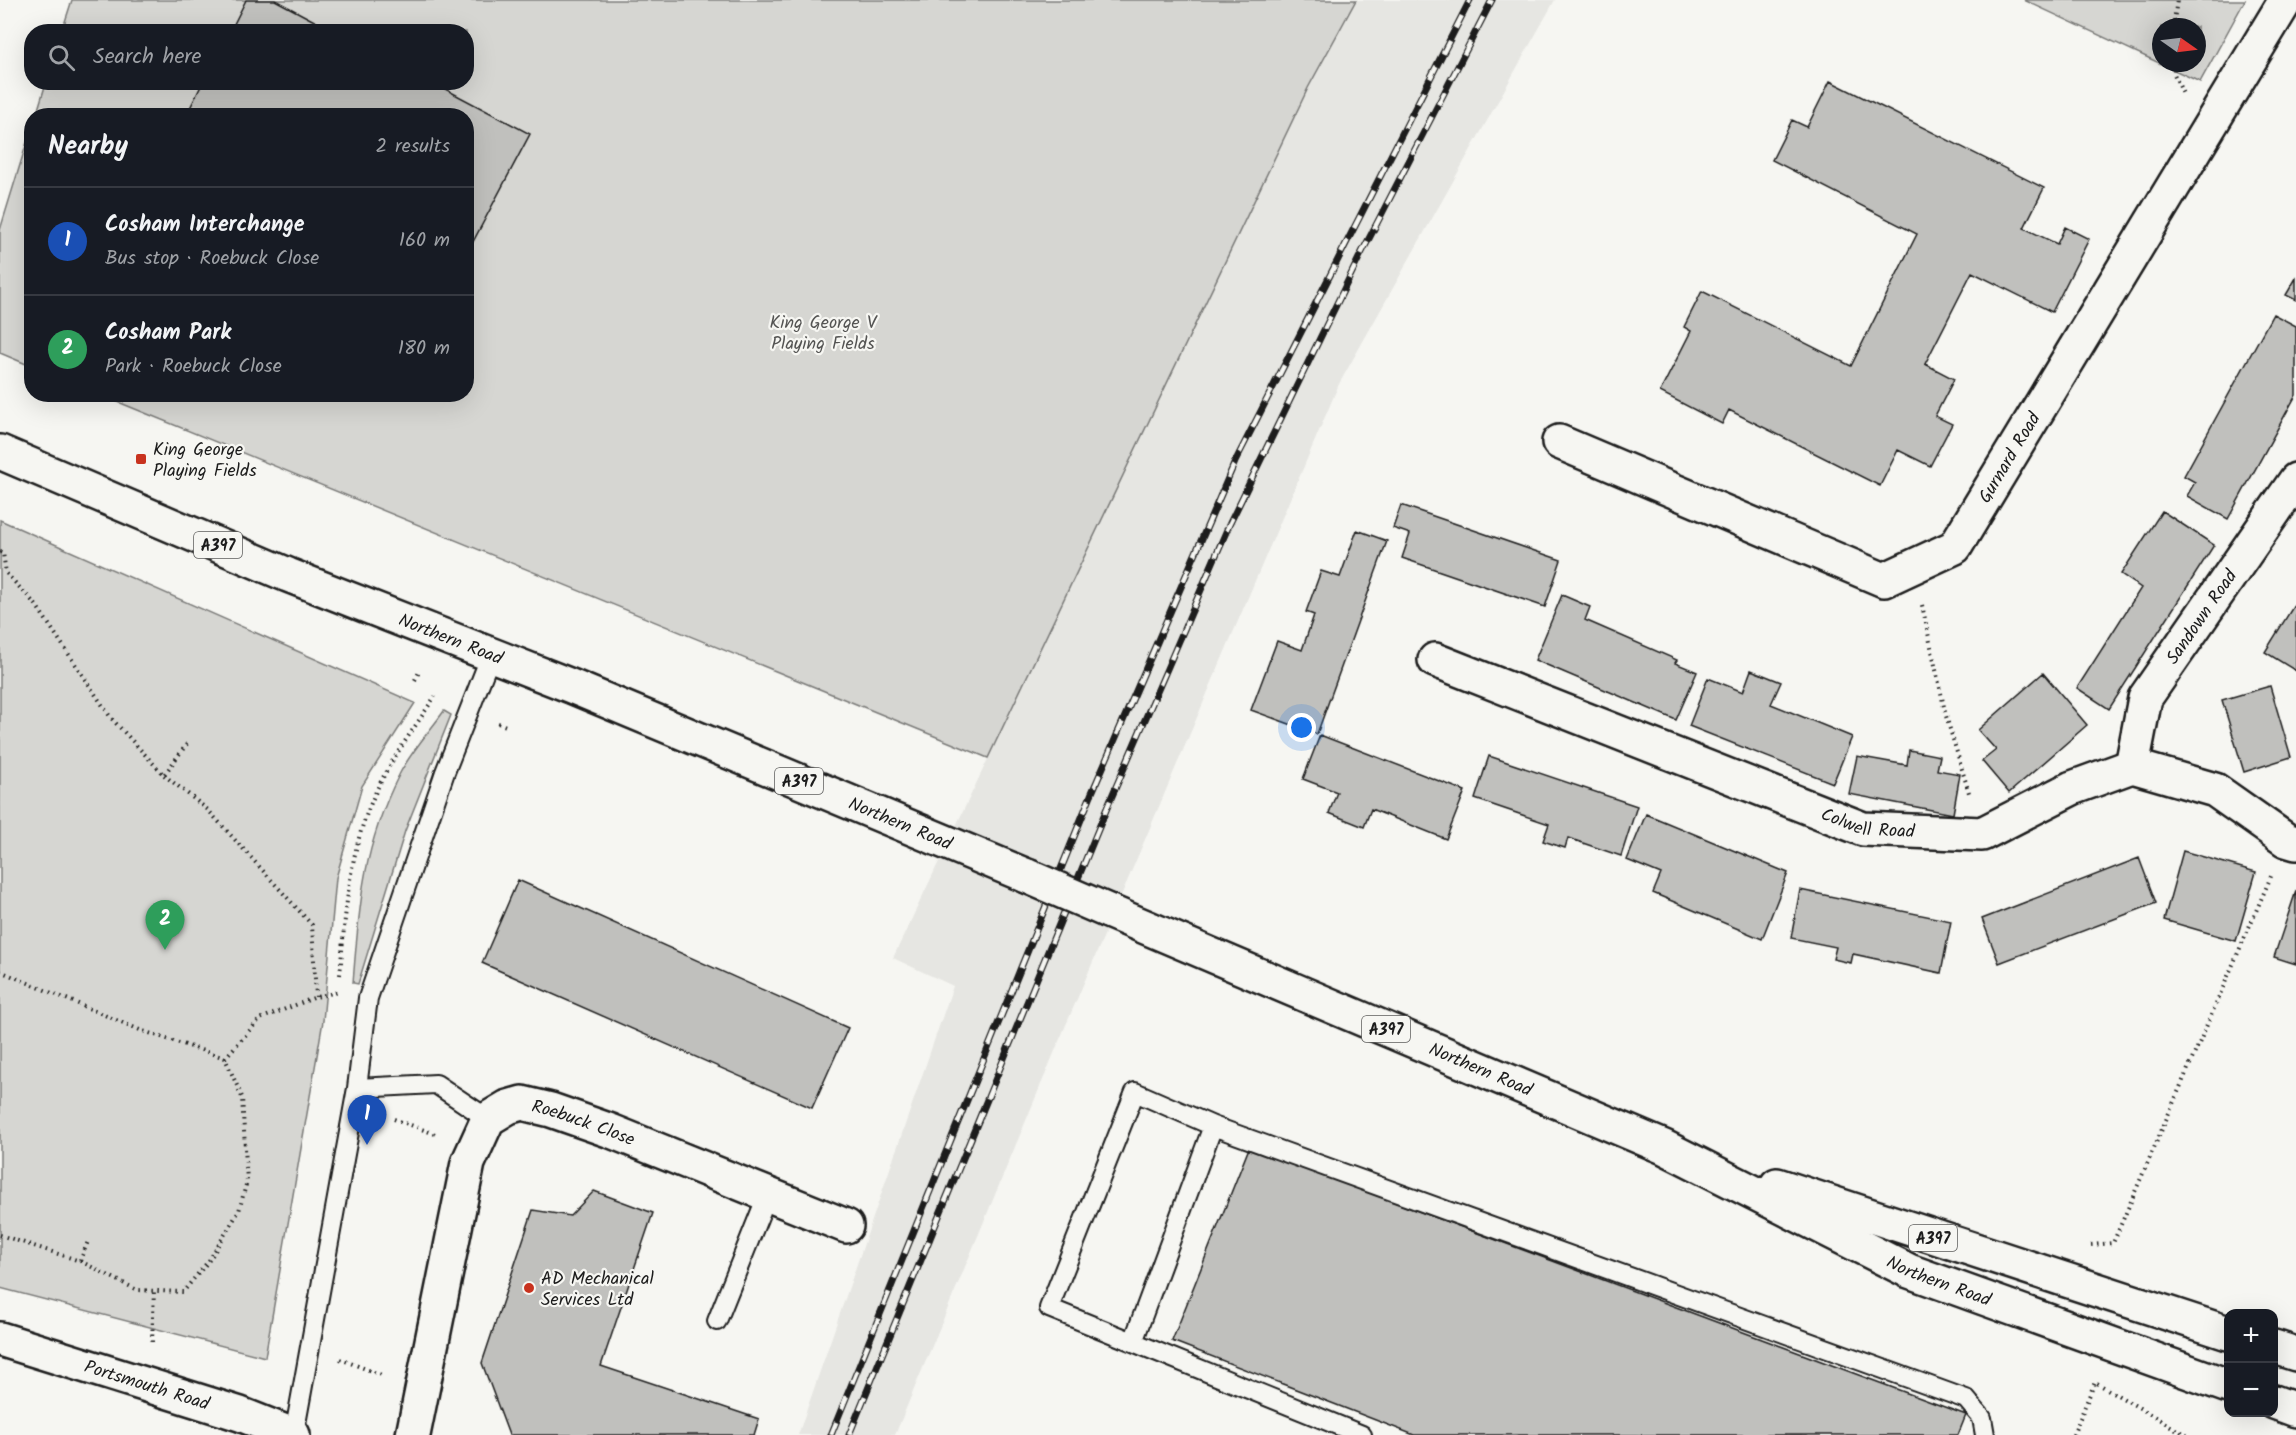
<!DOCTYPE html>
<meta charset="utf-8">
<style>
:root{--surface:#171b24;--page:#242831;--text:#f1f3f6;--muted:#9ea1a6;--line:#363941;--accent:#7c3aed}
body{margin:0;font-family:Kalam,sans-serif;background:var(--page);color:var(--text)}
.controls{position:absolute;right:18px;bottom:18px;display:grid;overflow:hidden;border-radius:12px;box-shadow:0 6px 24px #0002}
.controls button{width:54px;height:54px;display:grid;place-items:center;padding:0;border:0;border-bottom:2px solid var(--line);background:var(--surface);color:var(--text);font:30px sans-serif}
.compass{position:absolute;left:2152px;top:18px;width:54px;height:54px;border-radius:50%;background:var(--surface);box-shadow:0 6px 24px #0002;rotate:104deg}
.you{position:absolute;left:1302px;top:728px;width:21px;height:21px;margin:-15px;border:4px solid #fff;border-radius:50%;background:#1a73e8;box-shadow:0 0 0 9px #1a73e833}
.badge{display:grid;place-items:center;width:39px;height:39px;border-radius:50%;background:var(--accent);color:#fff;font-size:20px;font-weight:700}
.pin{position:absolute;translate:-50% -50px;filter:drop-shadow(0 2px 3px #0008)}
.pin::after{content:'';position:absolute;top:32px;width:21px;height:18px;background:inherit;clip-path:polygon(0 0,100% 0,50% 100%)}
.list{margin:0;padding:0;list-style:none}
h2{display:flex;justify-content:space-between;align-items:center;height:78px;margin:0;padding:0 24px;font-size:26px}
h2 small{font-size:20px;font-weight:400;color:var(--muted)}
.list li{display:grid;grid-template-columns:39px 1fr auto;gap:18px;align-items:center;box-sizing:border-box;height:108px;padding:0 24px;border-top:2px solid var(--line)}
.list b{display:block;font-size:22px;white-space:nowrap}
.list p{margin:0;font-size:20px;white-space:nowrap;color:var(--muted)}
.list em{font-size:20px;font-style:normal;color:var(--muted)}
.icon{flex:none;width:33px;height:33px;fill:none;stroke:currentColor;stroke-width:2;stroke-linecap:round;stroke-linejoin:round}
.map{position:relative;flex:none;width:2296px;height:1435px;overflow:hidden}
.search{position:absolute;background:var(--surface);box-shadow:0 6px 24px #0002;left:24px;top:24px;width:450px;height:66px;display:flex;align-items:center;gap:15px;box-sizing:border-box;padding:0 21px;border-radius:24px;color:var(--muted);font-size:22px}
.panel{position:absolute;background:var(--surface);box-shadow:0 6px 24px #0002;left:24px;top:108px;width:450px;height:294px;border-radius:24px}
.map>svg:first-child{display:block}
.built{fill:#e6e6e2}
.green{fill:#d6d6d2;stroke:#797977;stroke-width:1.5;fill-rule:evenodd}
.building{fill:#c0c0bd;stroke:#1c1c1c;stroke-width:1.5}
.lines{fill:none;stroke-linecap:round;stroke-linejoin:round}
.lane-casing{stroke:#1c1c1c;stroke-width:22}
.street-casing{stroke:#1c1c1c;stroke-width:38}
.secondary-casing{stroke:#1c1c1c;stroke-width:38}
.primary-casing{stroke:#1c1c1c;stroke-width:38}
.path{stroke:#1c1c1c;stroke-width:4;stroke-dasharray:1.5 4.5;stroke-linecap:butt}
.lane{stroke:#f6f6f2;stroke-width:18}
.street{stroke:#f6f6f2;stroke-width:33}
.secondary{stroke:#f6f6f2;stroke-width:33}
.primary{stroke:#f6f6f2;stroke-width:33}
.rail-casing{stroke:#1c1c1c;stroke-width:7}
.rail{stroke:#f6f6f2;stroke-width:4.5;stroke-dasharray:14;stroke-linecap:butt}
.primary-bridge-casing{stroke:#1c1c1c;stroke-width:38;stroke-linecap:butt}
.primary-bridge{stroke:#f6f6f2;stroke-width:33}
.poi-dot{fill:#c8321e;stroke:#f6f6f2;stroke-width:2}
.labels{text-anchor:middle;stroke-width:4.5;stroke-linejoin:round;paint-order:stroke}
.shield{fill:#f6f6f2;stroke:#5d5d5c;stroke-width:1.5}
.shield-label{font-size:16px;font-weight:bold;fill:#1c1c1c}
.park-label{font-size:18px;fill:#545453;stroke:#f6f6f2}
.poi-label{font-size:18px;fill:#1c1c1c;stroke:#f6f6f2;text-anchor:start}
.street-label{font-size:18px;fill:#1c1c1c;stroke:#f6f6f2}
</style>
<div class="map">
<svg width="2296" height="1435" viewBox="0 0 2296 1435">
<rect width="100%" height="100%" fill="#f6f6f2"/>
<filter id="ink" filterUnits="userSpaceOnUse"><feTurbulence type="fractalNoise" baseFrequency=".0167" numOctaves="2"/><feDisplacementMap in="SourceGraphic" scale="12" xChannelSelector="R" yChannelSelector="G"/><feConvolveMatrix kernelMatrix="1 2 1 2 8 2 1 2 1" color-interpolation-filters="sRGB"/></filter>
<g filter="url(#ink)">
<path class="built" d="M1356,0H1555L1339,384L1057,1046L895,1435H798L953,986L893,958L1308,88Z"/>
<path class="green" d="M72,0H1356L1308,88L988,758L101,395L466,394V116H36L46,83L466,82V32L62,31Z
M2024,0H2245L2200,82ZM2161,27H2197V63H2161Z
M31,129V366L0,353V230Z
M0,520L415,703L362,786L336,878L323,1021L265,1357L0,1288Z
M444,711L451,715L405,831L358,984L353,983C359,906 363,846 399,775C410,753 429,732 444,711Z"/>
<path class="building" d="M246,0H275L335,32H230Z
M1830,81L2044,188L2024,228L2057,244L2065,227L2089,239L2052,312L1972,272L1925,364L1954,379L1935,416L1952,424L1930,466L1898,450L1880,486L1729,410L1722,424L1660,392L1691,331L1684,327L1702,291L1851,366L1917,234L1772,160L1792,120L1807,127Z
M203,82H432L530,134L466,255V116H186Z
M2296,278V300L2286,295Z
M2273,314L2296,326V395L2228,519L2187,496L2195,482L2184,476Z
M1401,505L1561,560L1545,607L1402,558L1410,534L1393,528Z
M2162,511L2214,545L2109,709L2077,688L2141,588L2121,574Z
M1357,530L1387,541L1317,734L1251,710L1277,641L1302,650L1314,615L1306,612L1321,571L1340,577Z
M1562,595L1590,607L1585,620L1677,660L1675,663L1697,672L1676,720L1535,660Z
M2296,602V671L2265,652Z
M1751,670L1781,682L1771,704L1852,737L1833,783L1689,726L1708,678L1743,692Z
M2043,673L2087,725L2009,793L1982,761L1996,750L1978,730Z
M2270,686L2291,757L2244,772L2222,700Z
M1320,735L1465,791L1446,839L1371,809L1364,827L1329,813L1337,792L1303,779Z
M1909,750L1940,756L1937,770L1960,774L1953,814L1849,794L1857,756L1907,765Z
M1489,756L1637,806L1621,856L1568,838L1565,848L1543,841L1549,824L1475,799Z
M1646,814L1788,873L1762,939L1653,893L1661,874L1627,860Z
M2183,851L2256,872L2236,941L2164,920Z
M2139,858L2156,903L1999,963L1982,919Z
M518,880L848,1028L812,1108L482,963Z
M1800,890L1951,921L1941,973L1853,954L1851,963L1833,959L1836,947L1791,938Z
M2296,891V964L2274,957Z
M1249,1148L1966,1415L1958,1435H1414L1172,1341Z
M594,1191L653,1213L601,1366L759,1419L754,1435H509L482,1363L533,1210L570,1216Z"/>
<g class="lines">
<g class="lane-casing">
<path id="lane" d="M357,1088L436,1084L488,1119
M717,1321L767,1196
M1133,1342L1049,1308L1135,1092L1213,1126
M294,1435L357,1088L368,998L445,772L491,655
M1362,1435L1133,1342L1213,1126L1966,1399L1982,1418L1985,1435"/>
</g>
<g class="street-casing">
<g id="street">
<path id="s1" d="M1559,442L1884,580L1955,547L2286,0"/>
<path id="s2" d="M1435,660L1863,829L1982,834L2072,788L2132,766L2215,790L2286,840L2296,843"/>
<path id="s3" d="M2132,766L2145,698L2296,480"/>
<path id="s4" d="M413,1435L468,1163L488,1119L508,1107L522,1103L551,1110L611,1131L846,1226"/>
</g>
</g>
<g class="secondary-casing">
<g id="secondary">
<path id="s5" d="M0,1339L240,1414L293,1435"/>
</g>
</g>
<g class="primary-casing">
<g id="primary">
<path id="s6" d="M0,452L288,575L571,686L1027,876"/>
<path id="s7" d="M1108,911L1664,1147L1909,1271L2228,1386"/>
<path d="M1777,1185L2228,1333"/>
<path d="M2274,1347L2296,1354"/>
<path d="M2274,1402L2296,1410"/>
</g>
</g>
<path class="path" d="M2173,27L2177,0
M2174,63V74L2183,94
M0,552L3,553L6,573L36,605L111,718L164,775L189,741
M1922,605L1946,716L1970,796
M415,680L420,670
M498,723L509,727
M164,775L208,810L312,925L316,997
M0,971L140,1030L225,1058L242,1097L247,1181L239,1211L210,1259L183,1292L137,1290L80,1261
M340,975C345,917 348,858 371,803C386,765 413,731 435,696
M225,1058L260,1019L316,997L337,992
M394,1119L438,1135
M0,1235L80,1261L89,1239
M2091,1245L2113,1243L2272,874
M152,1342L154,1291
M340,1359L384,1376
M2073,1435L2095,1382L2186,1435"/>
<use href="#lane" class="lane"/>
<use href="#street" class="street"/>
<use href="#secondary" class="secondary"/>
<use href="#primary" class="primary"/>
<g class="rail-casing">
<path id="rail" d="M831,1435L1091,795L1235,462L1470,0
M849,1435L1109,803L1229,525L1359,258L1492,0"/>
</g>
<use href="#rail" class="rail"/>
<g class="primary-bridge-casing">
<path id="primary-bridge" d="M1027,876L1108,911"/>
</g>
<use href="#primary-bridge" class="primary-bridge"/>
</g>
</g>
<g class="poi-dot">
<rect x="135" y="453" width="12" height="12" rx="3"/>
<circle cx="529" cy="1288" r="6"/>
</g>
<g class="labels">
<g class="shield">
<rect x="194" y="532" width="48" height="26" rx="4.5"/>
<rect x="775" y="768" width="48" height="26" rx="4.5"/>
<rect x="1362" y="1016" width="48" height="26" rx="4.5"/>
<rect x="1909" y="1225" width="48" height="26" rx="4.5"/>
</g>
<g class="shield-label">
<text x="218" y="551">A397</text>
<text x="799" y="787">A397</text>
<text x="1386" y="1035">A397</text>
<text x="1933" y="1244">A397</text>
</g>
<g class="park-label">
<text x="823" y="328">King George V<tspan x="823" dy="21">Playing Fields</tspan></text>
</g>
<g class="poi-label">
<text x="153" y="455">King George<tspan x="153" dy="21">Playing Fields</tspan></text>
<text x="541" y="1284">AD Mechanical<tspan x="541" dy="21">Services Ltd</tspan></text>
</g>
<g class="street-label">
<text dy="6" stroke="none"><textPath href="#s1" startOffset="536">Gurnard Road</textPath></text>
<text dy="6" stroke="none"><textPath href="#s3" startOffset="168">Sandown Road</textPath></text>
<text dy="6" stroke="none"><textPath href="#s6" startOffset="488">Northern Road</textPath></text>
<text dy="6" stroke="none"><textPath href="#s2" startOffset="464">Colwell Road</textPath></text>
<text dy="6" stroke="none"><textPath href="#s6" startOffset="974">Northern Road</textPath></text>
<text dy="6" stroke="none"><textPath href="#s7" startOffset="405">Northern Road</textPath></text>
<text dy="6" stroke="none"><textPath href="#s4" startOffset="428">Roebuck Close</textPath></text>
<text dy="6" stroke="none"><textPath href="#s7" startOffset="910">Northern Road</textPath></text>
<text dy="6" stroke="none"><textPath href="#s5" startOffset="154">Portsmouth Road</textPath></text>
</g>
</g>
</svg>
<div class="controls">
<button>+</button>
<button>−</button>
</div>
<svg class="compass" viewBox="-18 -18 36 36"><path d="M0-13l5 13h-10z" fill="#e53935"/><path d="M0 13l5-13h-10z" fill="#9ea1a6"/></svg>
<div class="you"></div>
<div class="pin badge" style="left:367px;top:1145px;background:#1a4fb4">1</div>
<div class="pin badge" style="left:165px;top:950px;background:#2e9e5b">2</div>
<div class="search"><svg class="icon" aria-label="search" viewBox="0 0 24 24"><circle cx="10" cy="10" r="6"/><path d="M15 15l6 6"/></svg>Search here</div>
<section class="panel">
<h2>Nearby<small>2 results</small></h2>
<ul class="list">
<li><span class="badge" style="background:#1a4fb4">1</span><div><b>Cosham Interchange</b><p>Bus stop · Roebuck Close</p></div><em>160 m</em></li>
<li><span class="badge" style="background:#2e9e5b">2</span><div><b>Cosham Park</b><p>Park · Roebuck Close</p></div><em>180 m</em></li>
</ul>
</section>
</div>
